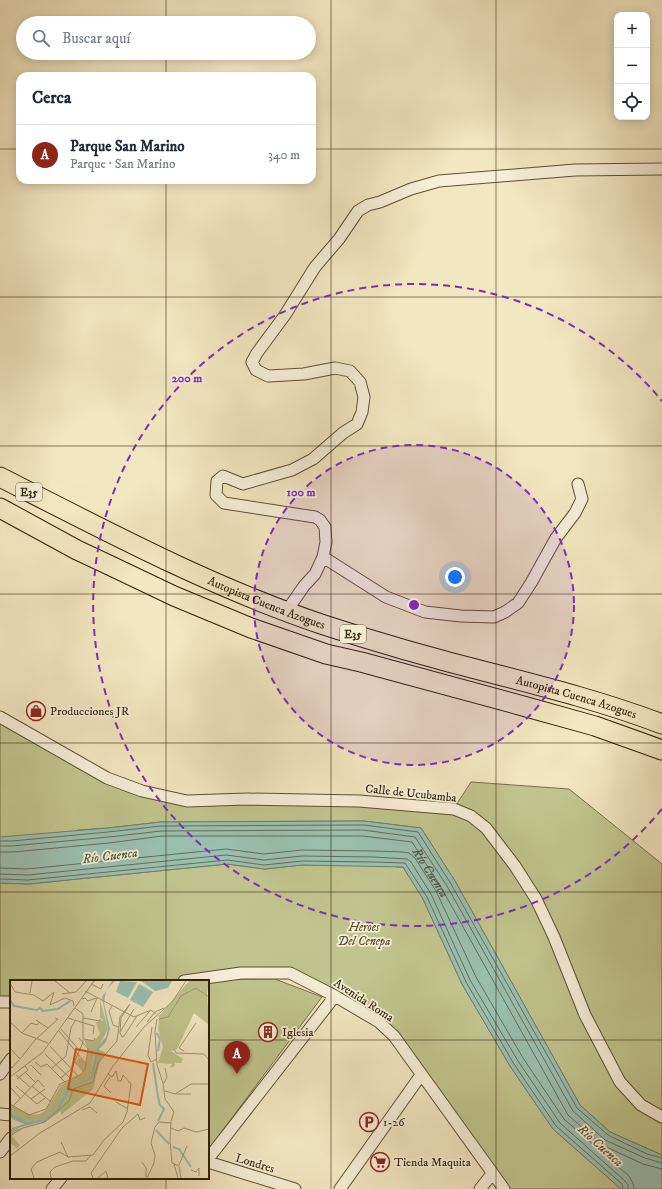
<!DOCTYPE html>
<html lang="es">
<meta charset="utf-8">
<style>
:root{--surface:#fff;--page:#f2f2f3;--text:#1f2937;--muted:#747a83;--line:#e0e1e3;--accent:#8f2418}
body{margin:0;font-family:"IM FELL DW Pica",serif;background:var(--page);color:var(--text)}
.controls{position:absolute;right:12px;top:12px;display:grid;overflow:hidden;border-radius:8px;box-shadow:0 2px 10px #0003}
.controls button{width:36px;height:36px;display:grid;place-items:center;padding:0;border:0;border-bottom:1px solid var(--line);background:var(--surface);color:var(--text);font:20px sans-serif}
.you{position:absolute;left:455px;top:577px;width:14px;height:14px;margin:-10px;border:3px solid #fff;border-radius:50%;background:#1a73e8;box-shadow:0 0 0 6px #1a73e833}
.badge{display:grid;place-items:center;width:26px;height:26px;border-radius:50%;background:var(--accent);color:#fff;font-size:13px;font-weight:700}
.pin{position:absolute;translate:-50% -33px;filter:drop-shadow(0 1px 2px #0008)}
.pin::after{content:'';position:absolute;top:21px;width:14px;height:12px;background:inherit;clip-path:polygon(0 0,100% 0,50% 100%)}
.list{margin:0;padding:0;list-style:none}
h2{display:flex;justify-content:space-between;align-items:center;height:52px;margin:0;padding:0 16px;font-size:17px}
h2 small{font-size:13px;font-weight:400;color:var(--muted)}
.list li{display:grid;grid-template-columns:26px 1fr auto;gap:12px;align-items:center;box-sizing:border-box;height:60px;padding:0 16px;border-top:1px solid var(--line)}
.list b{display:block;font-size:15px;white-space:nowrap}
.list p{margin:0;font-size:13px;white-space:nowrap;color:var(--muted)}
.list em{font-size:13px;font-style:normal;color:var(--muted)}
.icon{flex:none;width:22px;height:22px;fill:none;stroke:currentColor;stroke-width:2;stroke-linecap:round;stroke-linejoin:round}
.map{position:relative;flex:none;width:662px;height:1189px;overflow:hidden}
.search{position:absolute;background:var(--surface);box-shadow:0 2px 10px #0003;left:16px;top:16px;width:300px;height:44px;display:flex;align-items:center;gap:10px;box-sizing:border-box;padding:0 14px;border-radius:22px;color:var(--muted);font-size:15px}
.panel{position:absolute;background:var(--surface);box-shadow:0 2px 10px #0003;left:16px;top:72px;width:300px;height:112px;border-radius:12px}
.map>svg:first-child{display:block}
.green{fill:#c1c48e;stroke:#787049}
.water{fill:#9bc0b1;stroke:#6f7e6c}
.lines{fill:none;stroke-linecap:round;stroke-linejoin:round}
.shore{stroke:#646e5a;stroke-width:1}
.minor-casing{stroke:#5f4f33;stroke-width:13}
.trunk-casing{stroke:#2e1c04;stroke-width:21}
.minor{stroke:#f7efd7;stroke-width:11}
.trunk{stroke:#f3e7c1;stroke-width:19}
.grid{fill:none;stroke:#2e1c04;stroke-width:1;stroke-opacity:0.55}
.ring{fill:none;stroke:#7b2cbf;stroke-width:2;stroke-dasharray:7 5}
.labels{text-anchor:middle;stroke-width:3.5;stroke-linejoin:round;paint-order:stroke}
.shield{fill:#f7efd7;stroke:#6a5b43;stroke-width:1}
.shield-label{font-size:11px;font-weight:bold;fill:#2e1c04}
.street-label{font-size:12px;fill:#2e1c04;stroke:#f7efd7}
.poi-label{font-size:12px;fill:#2e1c04;stroke:#f7efd7;text-anchor:start}
.park-label{font-size:12px;font-style:italic;fill:#5a4e2d;stroke:#f7efd7}
.water-label{font-size:13px;font-style:italic;fill:#545541;stroke:#f7efd7}
.inset-river{fill:none;stroke:#9bc0b1;stroke-width:2}
.inset-road{fill:none;stroke:#a49675;stroke-width:1}
.view{fill:#df560c;fill-opacity:0.15;stroke:#df560c;stroke-width:2}
.inset-edge{fill:none;stroke:#2e1c04;stroke-width:2}
.centre{fill:#7b2cbf;stroke:#f7efd7;stroke-width:2}
.ring-label{font-size:12px;text-anchor:middle;font-weight:bold;fill:#7b2cbf;stroke:#f7efd7;stroke-width:3.5;stroke-linejoin:round;paint-order:stroke}
</style>
<div class="map">
<svg width="662" height="1189" viewBox="0 0 662 1189">
<rect width="100%" height="100%" fill="#f3e7c1"/>
<filter id="stains"><feTurbulence type="fractalNoise" baseFrequency=".005" numOctaves="4"/><feColorMatrix values="0 0 0 0 .2 0 0 0 0 .09 0 0 0 0 .02 0 0 0 .5 -.17"/></filter>
<radialGradient id="worn" r=".72"><stop offset=".6" stop-color="#630" stop-opacity="0"/><stop offset="1" stop-color="#630" stop-opacity=".3"/></radialGradient>
<path class="green" d="M0,717L107,778L187,801H359L470,816L515,866L620,1082L662,1117V1155L610,1132L580,1105L455,881L421,828L364,821L161,822L108,828L79,830L0,850Z
M471,782L569,789L662,864V1112L644,1103L624,1080L589,1013L518,863L456,805Z
M227,864L265,869L302,865H395L396,867H403L423,899L462,984L510,1066L553,1129L621,1189H506L396,1032L382,1016L335,996L290,973L209,977L178,981H11V997H0V883L28,884Z
M237,979H275L322,997L208,1150V987L211,982Z"/>
<path class="water" d="M364,821L421,828L455,881L580,1105L610,1132L662,1155V1189H621L553,1129L510,1066L462,984L423,899L403,867L302,865L265,869L227,864L28,884L0,883V837L108,828L161,822Z"/>
<g class="lines">
<g class="shore">
<path d="M0,841H12L108,832L161,826L364,825L418,832L451,884L577,1108L608,1135L647,1154L662,1158"/>
<path d="M0,846H12L109,837L161,831L363,830L415,837L447,886L573,1111L605,1140L645,1158L662,1163"/>
<path id="s1" d="M0,852H13L109,843L162,836H363L412,842L442,889L568,1115L602,1145L643,1164L662,1169"/>
<path d="M0,868L27,869L226,849L264,854L302,850L374,851L403,852L409,853L415,858L436,891L476,977L523,1058L564,1119L629,1176L633,1183L634,1189"/>
<path d="M0,874L28,875L226,855L264,860L302,856L374,857L407,859L411,862L431,894L470,980L518,1061L560,1123L625,1181L628,1185V1189"/>
<path d="M0,879L28,880L227,860L264,865L302,861L374,862L405,863L427,897L466,982L514,1064L556,1126L622,1184L623,1189"/>
</g>
<g class="minor-casing">
<path id="minor" d="M323,557L386,597L425,612L461,616L494,617L505,612L518,603L531,583L556,538L575,513L582,499L578,484
M286,612L304,586L315,574L323,557L326,542L325,527L320,520L315,517L224,503L216,495L217,481L223,476L243,484L292,470L313,459L343,433L357,424L362,412L364,397L360,382L350,371L335,368L304,374L268,376L256,370L252,362L257,353L285,315L315,267L339,239L358,211L368,205L380,202L411,189L439,181L575,170L662,169
M0,717L107,778L142,791L187,801L247,799L359,801L454,809L471,816L486,828L515,866L536,899L554,937L585,1015L620,1082L641,1105L662,1117
M184,981L241,973H290L335,996L379,1022L394,1036L504,1189
M0,1002H11
M0,1074L11,1059
M0,1114L11,1115
M0,1152L11,1138
M208,1159L335,996
M208,1162L295,1189
M52,1189L61,1178
M340,1189L421,1075
M480,1189L492,1174"/>
</g>
<g class="trunk-casing">
<g id="trunk">
<path id="s2" d="M0,477C106,531 211,587 324,625C379,643 435,659 491,673C549,688 607,703 662,724"/>
<path d="M0,508L77,550L109,565L174,596L251,628L326,654L361,662L523,706L595,726L662,750"/>
</g>
</g>
<use href="#minor" class="minor"/>
<use href="#trunk" class="trunk"/>
</g>
<path class="grid" d="M166,0V23M331,0V1189M496,0V1189M166,53V76M0,149H20M312,149H662M166,180V981M0,297H662M0,446H662M0,594H662M0,743H662M0,892H662M0,1040H11M208,1040H662M166,1178V1189"/>
<circle cx="414" cy="605" r="160" fill="#7b2cbf" fill-opacity=".12"/>
<g class="ring">
<circle cx="414" cy="605" r="160"/>
<path d="M662 809A321 321 0 1 1 662 401"/>
</g>
<defs>
<g id="shop-ring" transform="scale(1)"><circle r="9.5" fill="#f7efd7" stroke="#8f2418" stroke-width="1.5"/><path d="M-5-2.5h2.3a2.7 3.5 0 0 1 5.4 0H5L5.5 6h-11ZM-1.5-2.5h3a1.5 2.3 0 0 0-3 0Z" fill="#8f2418"/></g>
<g id="building-ring" transform="scale(1)"><circle r="9.5" fill="#f7efd7" stroke="#8f2418" stroke-width="1.5"/><path d="M-4-6H4V6H1V3H-1V6H-4ZM-2.5-4.3h1.7v1.8h-1.7ZM.8-4.3h1.7v1.8H.8ZM-2.5-1h1.7V.8h-1.7ZM.8-1h1.7V.8H.8Z" fill="#8f2418"/></g>
<g id="parking-ring" transform="scale(1)"><circle r="9.5" fill="#f7efd7" stroke="#8f2418" stroke-width="1.5"/><path d="M-3.5-5.5H1a3.5 3.5 0 0 1 0 7H-1V5.5H-3.5ZM-1-3.4V-.6H.8a1.4 1.4 0 0 0 0-2.8Z" fill="#8f2418"/></g>
<g id="supermarket-ring" transform="scale(1)"><circle r="9.5" fill="#f7efd7" stroke="#8f2418" stroke-width="1.5"/><path d="M-6-5.5h2.5l.6 2H6L4.5 2H-2.5L-4.4-4H-6ZM-1.5 3.2a1.3 1.3 0 1 0 .1 0ZM3 3.2a1.3 1.3 0 1 0 .1 0Z" fill="#8f2418"/></g>
</defs>
<g fill-rule="evenodd">
<use href="#shop-ring" x="36" y="711"/>
<use href="#building-ring" x="268" y="1032"/>
<use href="#parking-ring" x="369" y="1122"/>
<use href="#supermarket-ring" x="380" y="1162"/>
</g>
<g class="labels">
<g class="shield">
<rect x="16" y="483" width="26" height="18" rx="3"/>
<rect x="340" y="625" width="26" height="18" rx="3"/>
</g>
<g class="shield-label">
<text x="29" y="496">E35</text>
<text x="353" y="638">E35</text>
</g>
<g class="street-label">
<text dy="4" stroke="none"><textPath href="#s2" startOffset="295">Autopista Cuenca Azogues</textPath></text>
<text dy="4" stroke="none"><textPath href="#s2" startOffset="619">Autopista Cuenca Azogues</textPath></text>
<text transform="translate(411 793) rotate(6)" y="4">Calle de Ucubamba</text>
<text transform="translate(364 1000) rotate(33)" y="4">Avenida Roma</text>
<text transform="translate(255 1163) rotate(17)" y="4">Londres</text>
</g>
<g class="poi-label">
<text x="50" y="715">Producciones JR</text>
<text x="282" y="1036">Iglesia</text>
<text x="383" y="1126">1-26</text>
<text x="394" y="1166">Tienda Maquita</text>
</g>
<g class="park-label">
<text x="364" y="931">Heroes<tspan x="364" dy="14">Del Cenepa</tspan></text>
</g>
<g class="water-label">
<text transform="translate(110 855) rotate(-7)" y="5">Río Cuenca</text>
<text dy="5" stroke="none"><textPath href="#s1" startOffset="449">Río Cuenca</textPath></text>
<text transform="translate(601 1145) rotate(42)" y="5">Río Cuenca</text>
</g>
</g>
<g transform="translate(10 980)">
<rect width="199" height="199" fill="#f3e7c1"/>
<path d="M179,1H199L197,13L199,45L184,33L167,69L161,71L173,79L171,83H165V86L160,88L162,84L148,83L153,67L148,49L149,36ZM90,20L98,49L84,75L80,98L58,107L46,130L34,139L17,142L4,137L0,133V124L21,135L30,134L36,130L51,105L72,94L74,91L66,82L69,77L76,84L78,69L74,59L84,61L90,54L86,42L94,40L90,38ZM88,69L96,73L90,81L83,109L51,135V131L35,142L16,147L1,155L10,165L7,168L1,164L0,166V152L3,150L29,144L49,130L62,107L83,99Z" fill="#c1c48e"/>
<path d="M102,1H105L96,10L94,23L100,49L96,62L89,69L83,99L62,107L49,130L35,141L11,147L0,152L2,148L14,144L2,139L0,133L17,142L34,139L46,130L58,107L80,98L86,69L96,57L98,49L92,17ZM110,1L127,2L118,18L106,12ZM131,1H162L158,8L145,11ZM129,4L143,12L133,27L120,20Z" fill="#9bc0b1"/>
<path class="inset-river" d="M0,20L4,26L27,30L30,28L33,31L48,29L60,21M147,53L150,59L148,71M143,83L148,117L150,125L154,129L148,141M146,150L159,164M163,167L169,169L181,187"/>
<path class="inset-road" d="M45,1L60,13M0,3L5,12L24,15L33,21L44,12L40,25L55,18L63,21L64,26M81,4L91,9L93,4M75,11L124,37L141,30L146,34M20,13L22,1M52,14L66,12L76,1M72,19L75,18L78,21L86,18M102,26L99,31L103,45L108,47M81,32L87,18M58,38L84,46L83,54M73,38L90,41V39M147,39L145,51L147,85L153,103L155,119L164,132L161,141L160,160L162,183L169,186L171,198M149,39L158,37L171,16L186,8L199,17M26,40L38,48M0,42L12,53L38,63M137,42L145,32L154,28M126,47L140,31M142,47L138,75L141,82L147,79M51,49L70,71M49,51L76,84M110,52L124,29M12,53L21,43L27,45L30,42M110,53L112,57L114,56L127,36M74,59L84,61L85,58M40,66L68,96M0,68L10,79L25,60L48,39L45,38M164,69L166,73L194,74L199,80M174,71L169,68L186,43M35,74L61,99M25,82L31,87L37,84L55,102M65,82L74,92M0,85L2,88L9,80M21,85L31,95M41,89L56,76L61,48L65,41M15,92L25,102M6,95L20,107M0,97L33,72L84,1M100,97L94,106L101,113M51,98L62,88L73,62V34L65,28M7,99L18,90L15,86M154,103L157,97L155,88M6,106L27,124L35,118M22,106L41,122M1,108L11,119M155,111L165,114L181,104H199M166,114H181M21,119L35,109M106,122L118,129M0,124L19,135L36,129L50,104L70,95L75,89L78,69L69,58M3,126L28,100L34,107M72,130L80,127L87,133M161,148L168,151L174,148L186,152L199,149M0,156L13,148L35,142L59,121L63,109L83,102L88,83L107,61L110,37L120,24L111,38L110,53M51,162L58,177M0,176L30,153L80,123L103,86L134,47L162,22L176,1M132,182L136,188V197M164,184L168,198M169,185L177,166M181,190L186,192L189,188V196M24,198L21,189L27,182L50,172L58,177L83,175L94,160L113,142L117,132L121,104L113,95L111,101H108L106,91L102,97L98,94M41,198L40,192L45,187L63,181H76L81,175M83,198L81,193L112,148L128,134L130,140L135,138M88,198L96,191L98,198M137,198L144,183L145,175L141,163L145,147L149,142L161,143"/>
<path class="view" d="M66,69L138,84L130,125L58,109Z"/>
<rect width="199" height="199" class="inset-edge"/>
</g>
<circle cx="414" cy="605" r="6" class="centre"/>
<g class="ring-label">
<text x="187" y="382">200 m</text>
<text x="301" y="496">100 m</text>
</g>
<rect width="100%" height="100%" filter="url(#stains)"/>
<rect width="100%" height="100%" fill="url(#worn)"/>
</svg>
<div class="controls">
<button>+</button>
<button>−</button>
<button><svg class="icon" aria-label="locate" viewBox="0 0 24 24"><circle cx="12" cy="12" r="6"/><path d="M12 2v4M12 18v4M2 12h4M18 12h4"/></svg></button>
</div>
<div class="you"></div>
<div class="pin badge" style="left:237px;top:1074px">A</div>
<div class="search"><svg class="icon" aria-label="search" viewBox="0 0 24 24"><circle cx="10" cy="10" r="6"/><path d="M15 15l6 6"/></svg>Buscar aquí</div>
<section class="panel">
<h2>Cerca<small></small></h2>
<ul class="list">
<li><span class="badge">A</span><div><b>Parque San Marino</b><p>Parque · San Marino</p></div><em>340 m</em></li>
</ul>
</section>
</div>
